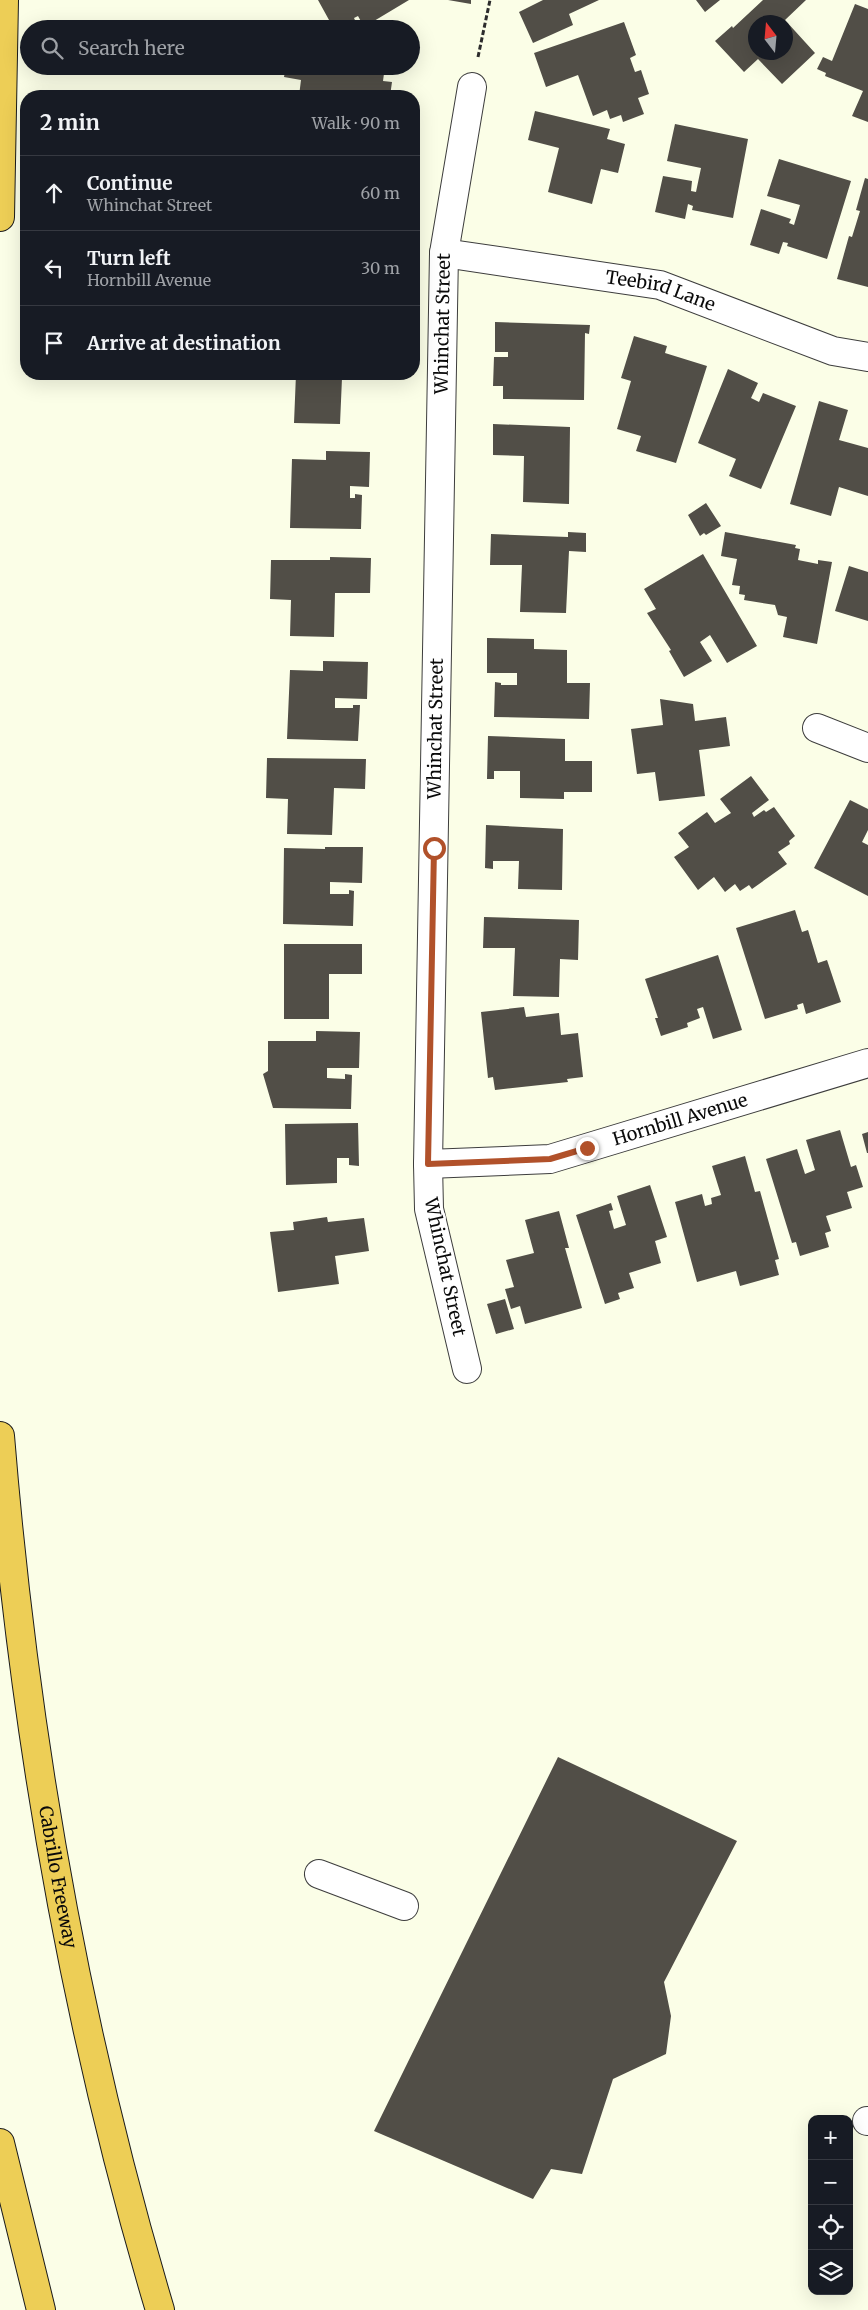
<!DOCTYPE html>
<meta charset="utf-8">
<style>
:root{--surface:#171b24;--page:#20242c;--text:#f1f3f6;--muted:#9ea1a6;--line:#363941}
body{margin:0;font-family:Merriweather,serif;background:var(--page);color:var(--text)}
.controls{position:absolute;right:15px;bottom:15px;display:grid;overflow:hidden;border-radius:10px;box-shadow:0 5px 20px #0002}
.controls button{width:45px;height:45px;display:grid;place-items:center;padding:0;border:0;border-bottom:1px solid var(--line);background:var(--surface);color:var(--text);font:25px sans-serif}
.compass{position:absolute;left:748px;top:15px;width:45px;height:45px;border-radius:50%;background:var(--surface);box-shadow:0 5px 20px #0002;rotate:344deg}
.stop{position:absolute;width:15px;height:15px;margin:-11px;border:4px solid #b1512a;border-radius:50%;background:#fff}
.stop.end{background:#b1512a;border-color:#fff;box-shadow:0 1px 5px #0008}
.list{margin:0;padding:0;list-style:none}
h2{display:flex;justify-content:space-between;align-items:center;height:65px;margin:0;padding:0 20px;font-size:21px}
h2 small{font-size:16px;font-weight:400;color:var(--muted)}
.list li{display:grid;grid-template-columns:32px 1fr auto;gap:15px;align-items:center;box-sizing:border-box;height:75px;padding:0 20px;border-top:1px solid var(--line)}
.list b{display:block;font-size:19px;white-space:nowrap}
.list p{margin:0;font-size:16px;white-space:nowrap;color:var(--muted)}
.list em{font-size:16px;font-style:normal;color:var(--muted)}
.icon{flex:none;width:28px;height:28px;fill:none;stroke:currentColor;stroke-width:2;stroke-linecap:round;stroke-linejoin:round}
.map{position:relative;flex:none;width:868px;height:2310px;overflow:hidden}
.search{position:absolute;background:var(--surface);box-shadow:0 5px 20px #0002;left:20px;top:20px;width:400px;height:55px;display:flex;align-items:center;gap:12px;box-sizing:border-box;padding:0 18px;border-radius:28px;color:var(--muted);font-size:19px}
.panel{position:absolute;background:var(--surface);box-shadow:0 5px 20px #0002;left:20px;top:90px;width:400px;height:290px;border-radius:20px}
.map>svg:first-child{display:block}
.building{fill:#514e47;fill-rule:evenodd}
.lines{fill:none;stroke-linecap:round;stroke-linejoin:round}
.minor-casing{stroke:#3d3d3d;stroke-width:30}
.highway-casing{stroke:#1b1b1b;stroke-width:30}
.path{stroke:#2c2c2c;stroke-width:3;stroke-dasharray:5 2.5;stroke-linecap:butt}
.minor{stroke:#fff;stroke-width:28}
.highway{stroke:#edce56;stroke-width:28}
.route{stroke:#b1512a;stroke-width:6}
.labels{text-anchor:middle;stroke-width:5;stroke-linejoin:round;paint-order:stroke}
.street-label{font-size:18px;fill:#0a0a0a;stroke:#fff}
</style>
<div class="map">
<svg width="868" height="2310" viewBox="0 0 868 2310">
<rect width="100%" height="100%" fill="#fbfee7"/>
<path class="building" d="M318,0H409L364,27L358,16L354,18L359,29H349L346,23L334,29Z
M448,0H471V4Z
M543,0H599L569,14L573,25L533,43L519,12Z
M696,0H720L705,12Z
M763,0H806L785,20L815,53L782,84L758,59L744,72L715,41L732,26L733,28ZM756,22H786V52H756Z
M855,4L868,9V122L852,116L863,91L825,76L826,73L817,69L823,57L832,61Z
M624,22L636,55L630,58L635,72L641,70L649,94L638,98L644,114L623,122L621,115L610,119L607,110L593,116L578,75L546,87L534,53Z
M286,66H385L383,81L392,82L390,96H299L301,80L284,77Z
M535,111L610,129L607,139L625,144L618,173L601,169L592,204L548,192L559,148L528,140Z
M675,124L748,139L733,218L692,210L693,206L688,204L685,219L655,212L663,176L692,181L691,191L696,192L701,168L667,161Z
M779,159L851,181L827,259L787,246L788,243L783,242L779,254L750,245L761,209L791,219L789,223L794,225L800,205L767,196Z
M865,178L868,179V287L837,279L849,236L852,237L860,211L856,210Z
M495,322L590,325L589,334L585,333L584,400L503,399V386H493L494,357H508V352H495Z
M634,336L667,346L665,353L707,366L676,463L636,451L641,436L617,429L631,381L621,378Z
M728,369L758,383L751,398L759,402L763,393L796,406L761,489L729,476L736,459L698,443Z
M296,374H373V378H342L340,424L294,423Z
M819,401L848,410L839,440L868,448V496L839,487L831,516L790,504Z
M493,424L570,427L569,504L523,502L524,456L493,455Z
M326,451L370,452L369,487L350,486V498H355V494L362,495L361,529L290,528L292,459L326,460Z
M706,503L721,526L706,535L704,533L700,536L688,515Z
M568,532L586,533V552L569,551L566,613L520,612L522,565H490L491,534L568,537Z
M725,532L796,545L795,548L800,549L798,560L818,564V560L832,562L817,644L783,637L787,617L778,615L775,605L744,600L745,595L739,594L740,586L732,585L737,559L721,556Z
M703,554L757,646L727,663L710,635L700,642L712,661L684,677L669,651L671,650L647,613L656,609L644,589Z
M330,557L371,558L370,593H335L334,637L290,636L291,600L270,599L271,560H330Z
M849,566L868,572V621L835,611Z
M487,638L534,639V649L567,650V683H590L589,719L494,717L495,682L501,683V685H517V673H487Z
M323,661L368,662L367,699L335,698V708H353V705H360L358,741L287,739L290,670L323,671Z
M660,699L693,704L695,721L726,717L730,746L699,750L705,796L659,801L655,772L637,774L631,729L663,725Z
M488,736L565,739V761H592V792H564V799L520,798V771H494V779H487Z
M267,758L366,759L365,789L334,788L332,835L287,834L288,799L266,798Z
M751,776L769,800L752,813L754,817L764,810L766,812L774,807L795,836L789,841L790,844L778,852L787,864L752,889L749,885L740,891L735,884L725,892L714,877L698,890L674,857L689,847L678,833L707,812L715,823L731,813L720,799Z
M850,800L868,809V830L862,842L868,845V896L814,868Z
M486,825L563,829L562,890L518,889L519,861H493V869L485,868Z
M325,847H363L362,883L330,882V894H349V890L354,891L353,926L283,924L284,848L325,849Z
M795,910L802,932L808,930L818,963L827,960L841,1002L806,1014L803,1003L797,1005L798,1009L765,1019L736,928Z
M484,917L579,920L578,960L560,959L559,997L513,996L515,948H483Z
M284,944H362V974H329V1019H284Z
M718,955L742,1030L713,1039L703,1007L697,1009L700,1018L687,1023L688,1027L661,1036L655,1018H658L645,979Z
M524,1007L526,1017L559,1013L561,1035L578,1033L583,1077L567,1079L568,1082L495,1090L493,1077L488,1078L481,1012Z
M316,1031L360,1032L359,1068H327V1078L345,1079V1074L352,1075L351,1109L273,1108L263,1074L268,1071V1041H316Z
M358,1123L359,1166L349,1165V1158H337V1183L286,1185L285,1124Z
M840,1130L851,1167L856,1165L863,1187L847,1192L852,1208L826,1216L831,1231L825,1233L829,1247L800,1256L796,1242L792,1243L766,1159L797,1149L805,1174L815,1170L806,1140Z
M868,1132V1153H867L862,1134Z
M745,1156L755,1192L760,1191L779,1259L775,1260L779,1275L740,1286L736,1271L697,1282L675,1202L702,1194L705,1206L712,1204L711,1198L721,1195L712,1166Z
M650,1185L667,1237L655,1241L661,1263L629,1273L634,1288L618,1293L620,1299L605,1304L576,1215L611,1203L613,1210L609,1211L614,1229L626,1225L617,1196Z
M559,1211L569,1248H565L582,1308L525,1324L520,1306L511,1309L505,1289L514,1287L506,1260L534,1253L525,1220Z
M327,1217L328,1222L364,1218L369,1251L335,1256L339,1284L278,1292L270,1232L294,1230L293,1222Z
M505,1299L514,1329L496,1334L487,1304Z
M558,1757L737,1841L664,1982L671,2016L666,2054L613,2079L582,2174L551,2169L533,2199L374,2131Z"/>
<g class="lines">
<g class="minor-casing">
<g id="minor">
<path id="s1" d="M444,253L660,285L833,351L868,357"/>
<path d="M817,728L868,748"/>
<path id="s2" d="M428,1164L550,1159L868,1063"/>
<path id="s3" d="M467,1369L429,1209L428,1164L444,253L472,87"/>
<path d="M319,1874L404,1906"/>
<path d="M867,2121H868"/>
</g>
</g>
<g class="highway-casing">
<g id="highway">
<path d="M0,217L4,0"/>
<path id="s4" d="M0,1436C24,1731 75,2026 160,2310"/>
<path d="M0,2143L41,2310"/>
</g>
</g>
<path class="path" d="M478,57L490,0"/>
<use href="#minor" class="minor"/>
<use href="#highway" class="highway"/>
</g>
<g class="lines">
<path class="route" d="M434,848L428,1164L550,1159L587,1148"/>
</g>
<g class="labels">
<g class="street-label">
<text dy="6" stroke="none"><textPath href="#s1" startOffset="220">Teebird Lane</textPath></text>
<text dy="6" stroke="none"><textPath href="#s3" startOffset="1050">Whinchat Street</textPath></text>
<text dy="6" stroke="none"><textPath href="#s3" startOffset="645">Whinchat Street</textPath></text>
<text dy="6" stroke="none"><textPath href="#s2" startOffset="258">Hornbill Avenue</textPath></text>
<text transform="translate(445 1267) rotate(78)" y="6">Whinchat Street</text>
<text dy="6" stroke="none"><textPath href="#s4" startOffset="445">Cabrillo Freeway</textPath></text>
</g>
</g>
</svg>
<div class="controls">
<button>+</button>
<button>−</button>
<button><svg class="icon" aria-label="locate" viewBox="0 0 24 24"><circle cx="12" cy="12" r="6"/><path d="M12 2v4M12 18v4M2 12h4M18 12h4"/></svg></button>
<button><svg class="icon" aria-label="layers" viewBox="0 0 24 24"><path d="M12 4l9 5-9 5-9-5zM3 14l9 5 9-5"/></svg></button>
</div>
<svg class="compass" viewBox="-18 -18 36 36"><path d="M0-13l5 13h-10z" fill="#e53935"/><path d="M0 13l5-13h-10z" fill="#9ea1a6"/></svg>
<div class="stop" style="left:434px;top:848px"></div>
<div class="stop end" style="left:587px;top:1148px"></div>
<div class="search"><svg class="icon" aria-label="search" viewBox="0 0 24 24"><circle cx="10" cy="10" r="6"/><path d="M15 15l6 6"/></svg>Search here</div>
<section class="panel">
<h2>2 min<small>Walk · 90 m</small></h2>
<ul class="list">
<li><svg class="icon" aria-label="ahead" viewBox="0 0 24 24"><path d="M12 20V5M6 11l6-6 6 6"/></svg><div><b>Continue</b><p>Whinchat Street</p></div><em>60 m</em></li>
<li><svg class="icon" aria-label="left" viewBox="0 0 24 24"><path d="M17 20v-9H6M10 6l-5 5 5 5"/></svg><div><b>Turn left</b><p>Hornbill Avenue</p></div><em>30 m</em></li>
<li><svg class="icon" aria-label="arrive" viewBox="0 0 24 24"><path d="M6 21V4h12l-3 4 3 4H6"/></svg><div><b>Arrive at destination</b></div></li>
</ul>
</section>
</div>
